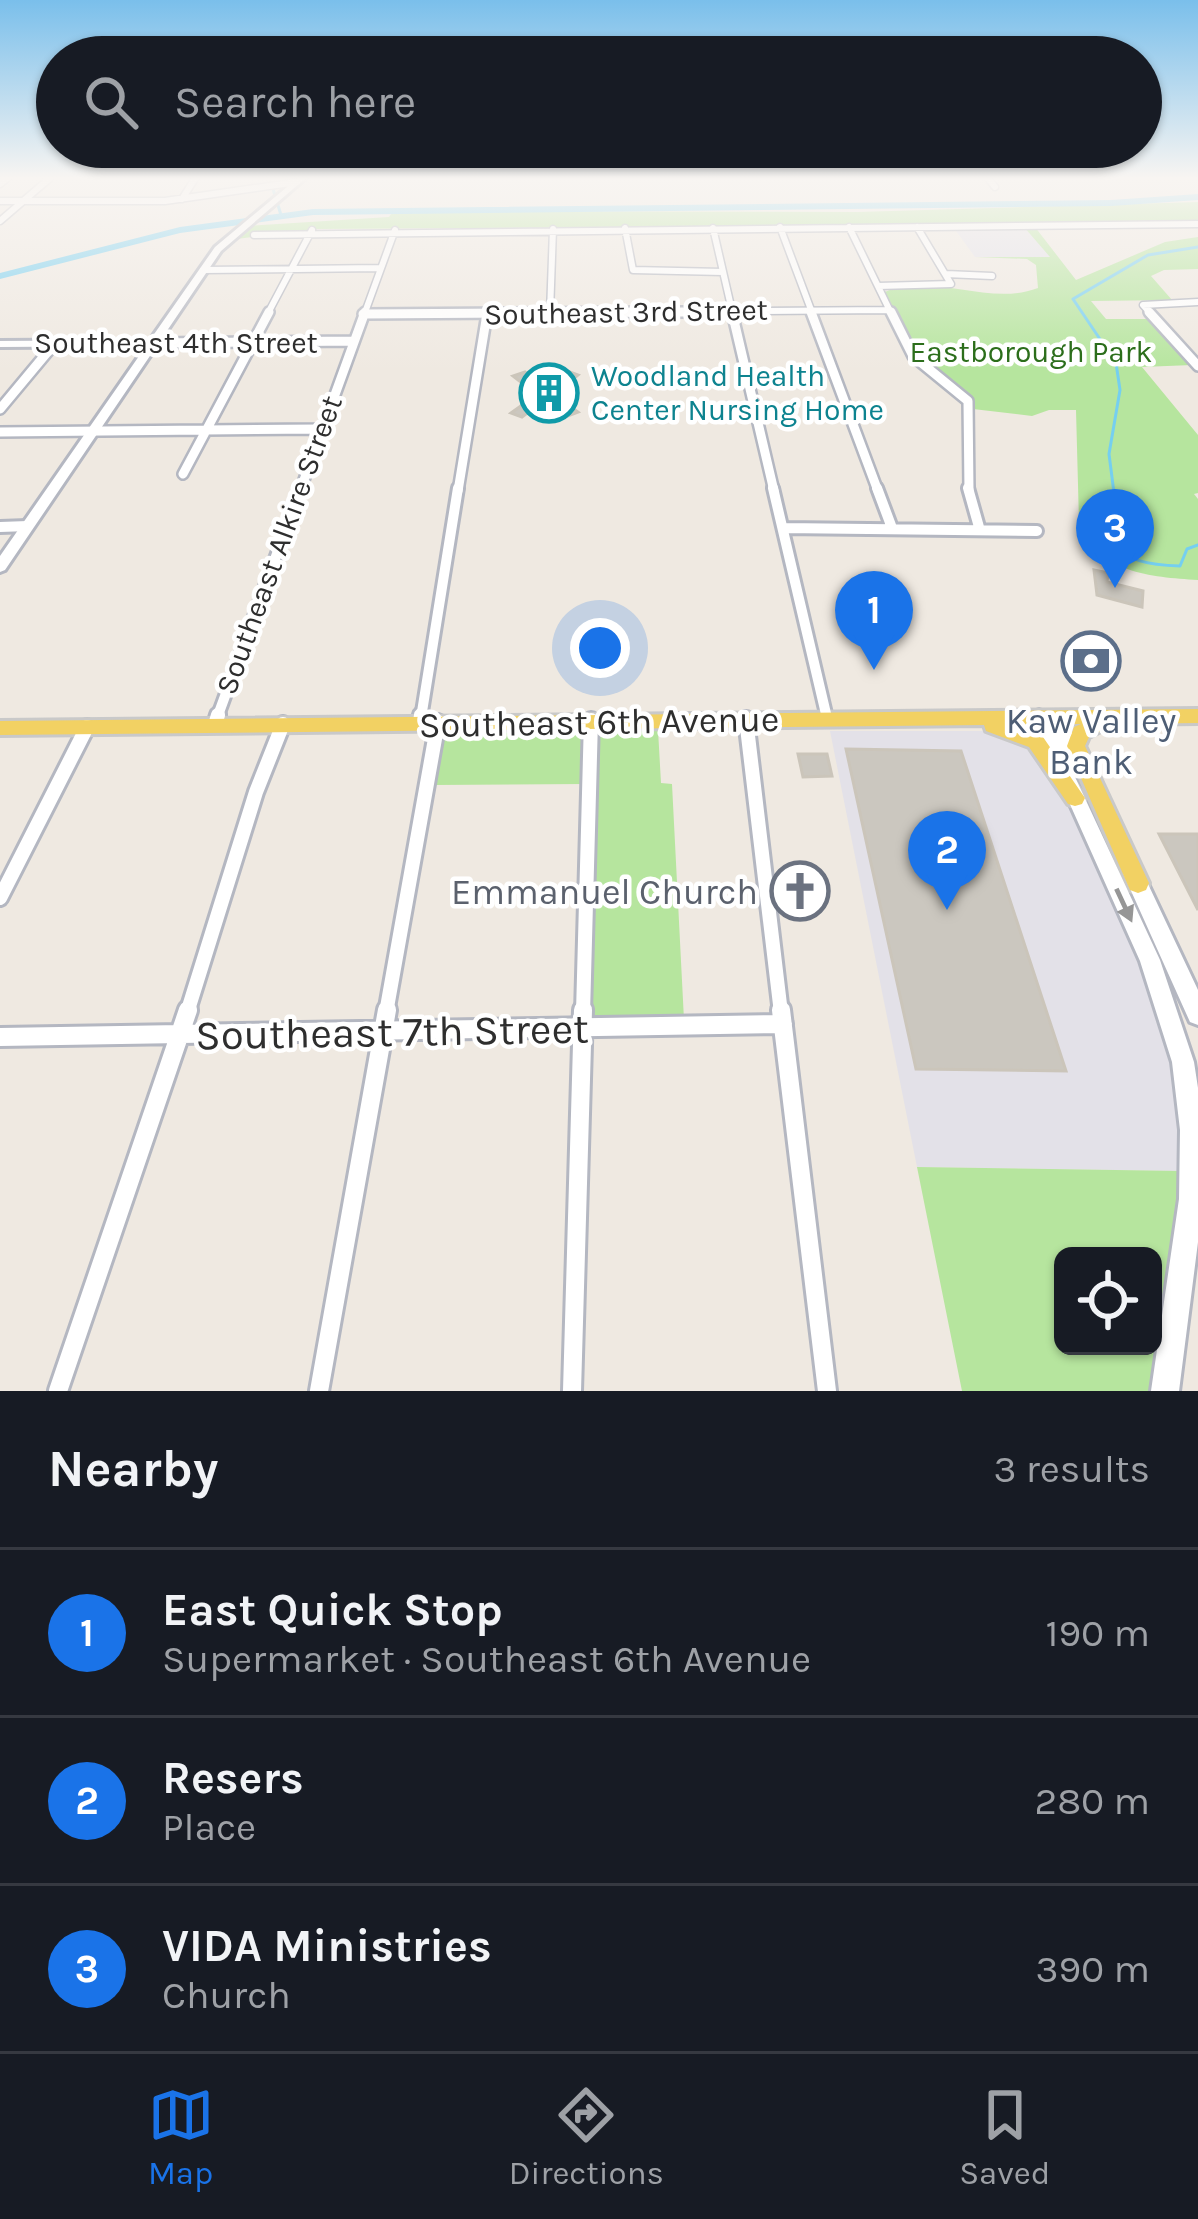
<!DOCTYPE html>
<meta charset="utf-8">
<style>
:root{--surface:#171b24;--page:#20242c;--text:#f1f3f6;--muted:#9ea1a6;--line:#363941;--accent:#1a73e8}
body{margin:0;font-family:Karla,sans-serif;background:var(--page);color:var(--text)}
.controls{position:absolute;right:36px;bottom:36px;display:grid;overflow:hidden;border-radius:18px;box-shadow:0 3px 9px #0004}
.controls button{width:108px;height:108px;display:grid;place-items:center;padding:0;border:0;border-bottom:3px solid var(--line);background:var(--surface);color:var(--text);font:60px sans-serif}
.you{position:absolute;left:600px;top:648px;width:42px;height:42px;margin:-30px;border:9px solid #fff;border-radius:50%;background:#1a73e8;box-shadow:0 0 0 18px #1a73e833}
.badge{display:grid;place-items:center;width:78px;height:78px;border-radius:50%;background:var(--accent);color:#fff;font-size:39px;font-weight:700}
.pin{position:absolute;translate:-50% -99px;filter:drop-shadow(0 3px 6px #0008)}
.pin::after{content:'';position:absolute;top:63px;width:42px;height:36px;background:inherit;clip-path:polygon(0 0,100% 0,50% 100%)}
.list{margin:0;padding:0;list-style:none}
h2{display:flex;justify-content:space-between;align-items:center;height:156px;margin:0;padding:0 48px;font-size:51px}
h2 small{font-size:39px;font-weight:400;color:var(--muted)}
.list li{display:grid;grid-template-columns:78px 1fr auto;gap:36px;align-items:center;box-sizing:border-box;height:168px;padding:0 48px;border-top:3px solid var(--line)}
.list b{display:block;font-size:45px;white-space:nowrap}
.list p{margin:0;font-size:39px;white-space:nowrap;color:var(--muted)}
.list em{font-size:39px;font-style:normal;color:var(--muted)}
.icon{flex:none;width:66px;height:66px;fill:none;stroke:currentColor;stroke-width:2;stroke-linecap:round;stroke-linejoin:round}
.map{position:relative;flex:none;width:1198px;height:1391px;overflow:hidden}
.search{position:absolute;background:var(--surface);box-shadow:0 3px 9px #0004;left:36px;right:36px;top:36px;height:132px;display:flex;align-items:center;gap:30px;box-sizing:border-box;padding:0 42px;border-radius:66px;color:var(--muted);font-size:45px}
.sheet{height:660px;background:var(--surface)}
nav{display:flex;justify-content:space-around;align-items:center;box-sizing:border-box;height:168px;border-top:3px solid var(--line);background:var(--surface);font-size:33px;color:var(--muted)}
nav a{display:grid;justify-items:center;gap:6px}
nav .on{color:var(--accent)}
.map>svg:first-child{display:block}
.industrial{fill:#e3e1e8}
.green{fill:#b6e59e;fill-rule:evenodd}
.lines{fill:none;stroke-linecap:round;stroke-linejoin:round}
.stream{stroke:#75cff0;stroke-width:3}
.river{fill:#75cff0;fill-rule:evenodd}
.building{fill:#cbc7bf;stroke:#cbc5ba;stroke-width:3}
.street-far4-casing{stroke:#b4b7c1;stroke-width:9}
.street-far3-casing{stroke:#b4b7c1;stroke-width:14}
.street-far2-casing{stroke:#b4b7c1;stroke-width:16}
.street-far1-casing{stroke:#b4b7c1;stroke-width:20}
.street-casing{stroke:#b4b7c1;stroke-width:24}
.secondary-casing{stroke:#b4b7c1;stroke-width:6}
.primary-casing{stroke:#c9c9c9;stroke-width:6}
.street-far4{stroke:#fff;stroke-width:6}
.street-far3{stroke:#fff;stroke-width:9}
.street-far2{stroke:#fff;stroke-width:10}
.street-far1{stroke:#fff;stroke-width:14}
.street{stroke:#fff;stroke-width:18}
.secondary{fill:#fff;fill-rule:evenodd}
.primary{fill:#f2d163;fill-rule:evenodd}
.oneway{fill:#969696}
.labels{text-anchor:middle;stroke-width:9;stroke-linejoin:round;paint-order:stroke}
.far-street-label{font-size:30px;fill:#2e2e2e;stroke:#fff}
.far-park-label{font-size:30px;fill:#2c6e1b;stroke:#fff}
.far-culture-label{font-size:30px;fill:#0d838f;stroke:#fff;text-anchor:start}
.service-label{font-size:36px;fill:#4e5e75;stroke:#fff}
.street-label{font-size:36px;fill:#2e2e2e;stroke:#fff}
.worship-label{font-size:36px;fill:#5b616d;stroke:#fff;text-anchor:end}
.near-street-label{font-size:42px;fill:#2e2e2e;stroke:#fff}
</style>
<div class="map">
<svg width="1198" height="1391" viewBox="0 0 1198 1391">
<rect width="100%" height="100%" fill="#efe9e1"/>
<path class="industrial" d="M1024,227L1051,257H975L954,228Z
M830,731H993L1022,738L1065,791L1166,1028L1182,1107V1171L917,1167Z"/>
<path class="green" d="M1198,202V223L315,229L229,240L247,226L389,217L393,211L858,212Z
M1024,227H1035L1076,280L1165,242L1198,237V269L1164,270L1151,276L1172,300L1091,301L1106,319H1148L1192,365L1142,367L1198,435V493L1194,494L1198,499V580C1150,577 1098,573 1079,522L1076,410H1049L1032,416L973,409L959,385L922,363L885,292C930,271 989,307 1038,288L1036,265L1027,259L975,257H1050Z
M658,730L661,783L672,784L684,1020L594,1022L588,1013L598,739L607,731Z
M575,731L585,738L584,784L433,785L440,744L449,734Z
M917,1167L1182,1171L1152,1391H962ZM1063,1256H1153V1346H1063Z"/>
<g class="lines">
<path class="stream" d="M273,189L281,215
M1198,247L1148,255L1073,299L1116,363L1120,390L1109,454L1114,493L1105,538C1126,562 1150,565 1180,566L1187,549L1198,545"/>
<path class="river" d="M1198,194V200L1111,206L313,215L180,233L0,279V273L180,227L313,209L1111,200Z"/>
</g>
<path class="building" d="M567,371L578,375L573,379L572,396L557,397L578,412L565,417L544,400L522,417L511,413L525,403L526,386L513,376L525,372L545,387Z
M1094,570L1108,573L1107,582L1143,591L1142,607L1097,595Z
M846,749L961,751L1066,1071L916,1069Z
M798,754H827L832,776L803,777Z
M1159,834H1198V910Z"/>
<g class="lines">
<g class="street-far4-casing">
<path id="street-far4" d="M987,177L995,187
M0,184L9,177
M182,199L196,177
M0,201H165L297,182
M0,221L50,178
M780,227L813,315
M849,227L892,315
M625,228L633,270L723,272
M713,228L733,315
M254,235L1198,224
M203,270L380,268
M946,274L992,276
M878,286L951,284L917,227
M550,313L553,229
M363,314L890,310
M267,315L312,230
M364,315L395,230
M1152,315L1143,305L1198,302"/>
</g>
<g class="street-far3-casing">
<path id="street-far3" d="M732,312L774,491
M811,312L878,491
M891,312L913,356L968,401L969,491
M1149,312L1198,366
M363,314L683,312
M153,343L352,341
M0,409L55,343
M0,432L319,429
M183,474L269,312
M300,491L365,312
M458,491L487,314"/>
</g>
<g class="street-far2-casing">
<path id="street-far2" d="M773,488L827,718
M877,488L892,528
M968,488L979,527
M0,527L28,526
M783,528L1037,531
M217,718L301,488
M421,718L458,488"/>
</g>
<g class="street-far1-casing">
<path id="street-far1" d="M746,719L781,1013
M420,722L421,715
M215,725L218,715
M0,898L87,727
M187,1013L256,792L283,724
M386,1013L438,722
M583,1013L591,720"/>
</g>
<g class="street-casing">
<path id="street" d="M781,1010L827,1391
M0,1037L783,1024
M58,1391L188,1010
M319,1391L387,1010
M572,1391L583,1010"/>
</g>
<g class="secondary-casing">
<path id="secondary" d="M299,177H307L221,251L5,570L0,572V556L146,346L0,347V341L150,340L215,247Z
M1039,710L1045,712L1050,723L1048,717L1050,712H1062L1084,759L1081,764H1069L1160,960L1194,1062L1198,1088V1242L1179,1391H1151L1179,1199L1180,1130L1172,1062L1140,961L1031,717L1033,712Z
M1133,864L1140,867L1198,990V1025L1190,1022L1123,873L1126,867Z"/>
</g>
<g class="primary-casing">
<path id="primary" d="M1198,709V723L1114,724L1089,737L1085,746L1149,883L1146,890L1138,893L1130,890L1067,746L1074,727L1081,724L1011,725L1043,737L1085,798L1082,804L1075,806L1068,804L1029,747L986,731L984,725L0,735V721Z"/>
</g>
<use href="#street-far4" class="street-far4"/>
<use href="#street-far3" class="street-far3"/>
<use href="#street-far2" class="street-far2"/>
<use href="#street-far1" class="street-far1"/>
<use href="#street" class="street"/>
<use href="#secondary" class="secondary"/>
<use href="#primary" class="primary"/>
</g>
<defs><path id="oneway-solid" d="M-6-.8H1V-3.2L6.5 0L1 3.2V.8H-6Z" transform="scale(3)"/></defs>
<use class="oneway" href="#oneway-solid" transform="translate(1124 905) rotate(65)"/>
<linearGradient id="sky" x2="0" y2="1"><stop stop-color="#7abfeb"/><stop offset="0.48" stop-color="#f8f5f2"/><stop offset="1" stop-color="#f8f5f2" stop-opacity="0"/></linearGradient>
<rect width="1198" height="371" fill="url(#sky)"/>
<defs>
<g id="building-ring" transform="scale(3)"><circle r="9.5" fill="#fff" stroke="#0f9aa8" stroke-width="1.5"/><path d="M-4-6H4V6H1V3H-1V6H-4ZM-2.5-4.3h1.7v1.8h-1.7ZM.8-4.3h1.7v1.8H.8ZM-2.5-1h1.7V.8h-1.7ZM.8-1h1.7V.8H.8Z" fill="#0f9aa8"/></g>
<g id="bank-ring" transform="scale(3)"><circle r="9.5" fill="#fff" stroke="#5c6f8a" stroke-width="1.5"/><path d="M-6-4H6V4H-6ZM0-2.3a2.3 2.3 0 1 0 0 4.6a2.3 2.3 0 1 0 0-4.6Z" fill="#5c6f8a"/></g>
<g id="church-ring" transform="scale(3)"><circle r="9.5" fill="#fff" stroke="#6b7280" stroke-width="1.5"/><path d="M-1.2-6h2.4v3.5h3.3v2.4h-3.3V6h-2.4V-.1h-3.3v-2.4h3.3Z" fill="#6b7280"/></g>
</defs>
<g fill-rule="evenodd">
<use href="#building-ring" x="549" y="393"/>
<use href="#bank-ring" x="1091" y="661"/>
<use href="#church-ring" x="800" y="891"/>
</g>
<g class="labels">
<g class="far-street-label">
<text transform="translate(626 312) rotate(-1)" y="10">Southeast 3rd Street</text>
<text x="176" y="353">Southeast 4th Street</text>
<text transform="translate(279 545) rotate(-70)" y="10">Southeast Alkire Street</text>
</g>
<g class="far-park-label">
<text x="1031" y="362">Eastborough Park</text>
</g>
<g class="far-culture-label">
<text x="591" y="386">Woodland Health<tspan x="591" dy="34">Center Nursing Home</tspan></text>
</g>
<g class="service-label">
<text x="1091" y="733">Kaw Valley<tspan x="1091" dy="41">Bank</tspan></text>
</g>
<g class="street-label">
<text transform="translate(599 721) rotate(-1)" y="13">Southeast 6th Avenue</text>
</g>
<g class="worship-label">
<text x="758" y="904">Emmanuel Church</text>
</g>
<g class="near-street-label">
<text transform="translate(392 1031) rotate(-1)" y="15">Southeast 7th Street</text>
</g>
</g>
</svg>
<div class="controls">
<button><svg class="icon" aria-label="locate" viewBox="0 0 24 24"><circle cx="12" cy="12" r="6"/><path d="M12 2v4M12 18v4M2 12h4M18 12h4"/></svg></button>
</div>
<div class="you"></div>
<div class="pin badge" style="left:874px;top:670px">1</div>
<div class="pin badge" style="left:947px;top:910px">2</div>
<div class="pin badge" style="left:1115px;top:588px">3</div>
<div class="search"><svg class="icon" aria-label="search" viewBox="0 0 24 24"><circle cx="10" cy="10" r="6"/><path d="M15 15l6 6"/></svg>Search here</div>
</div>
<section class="sheet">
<h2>Nearby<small>3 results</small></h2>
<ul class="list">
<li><span class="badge">1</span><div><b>East Quick Stop</b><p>Supermarket · Southeast 6th Avenue</p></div><em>190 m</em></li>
<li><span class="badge">2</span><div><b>Resers</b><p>Place</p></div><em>280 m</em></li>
<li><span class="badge">3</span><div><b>VIDA Ministries</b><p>Church</p></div><em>390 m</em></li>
</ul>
</section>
<nav>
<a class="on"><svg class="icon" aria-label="map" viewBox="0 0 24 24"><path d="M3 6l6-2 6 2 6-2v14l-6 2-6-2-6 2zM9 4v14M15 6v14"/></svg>Map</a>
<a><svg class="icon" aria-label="directions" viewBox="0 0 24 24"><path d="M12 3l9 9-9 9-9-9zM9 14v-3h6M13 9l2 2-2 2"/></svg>Directions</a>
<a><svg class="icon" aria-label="saved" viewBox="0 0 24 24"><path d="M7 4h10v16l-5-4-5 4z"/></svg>Saved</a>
</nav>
